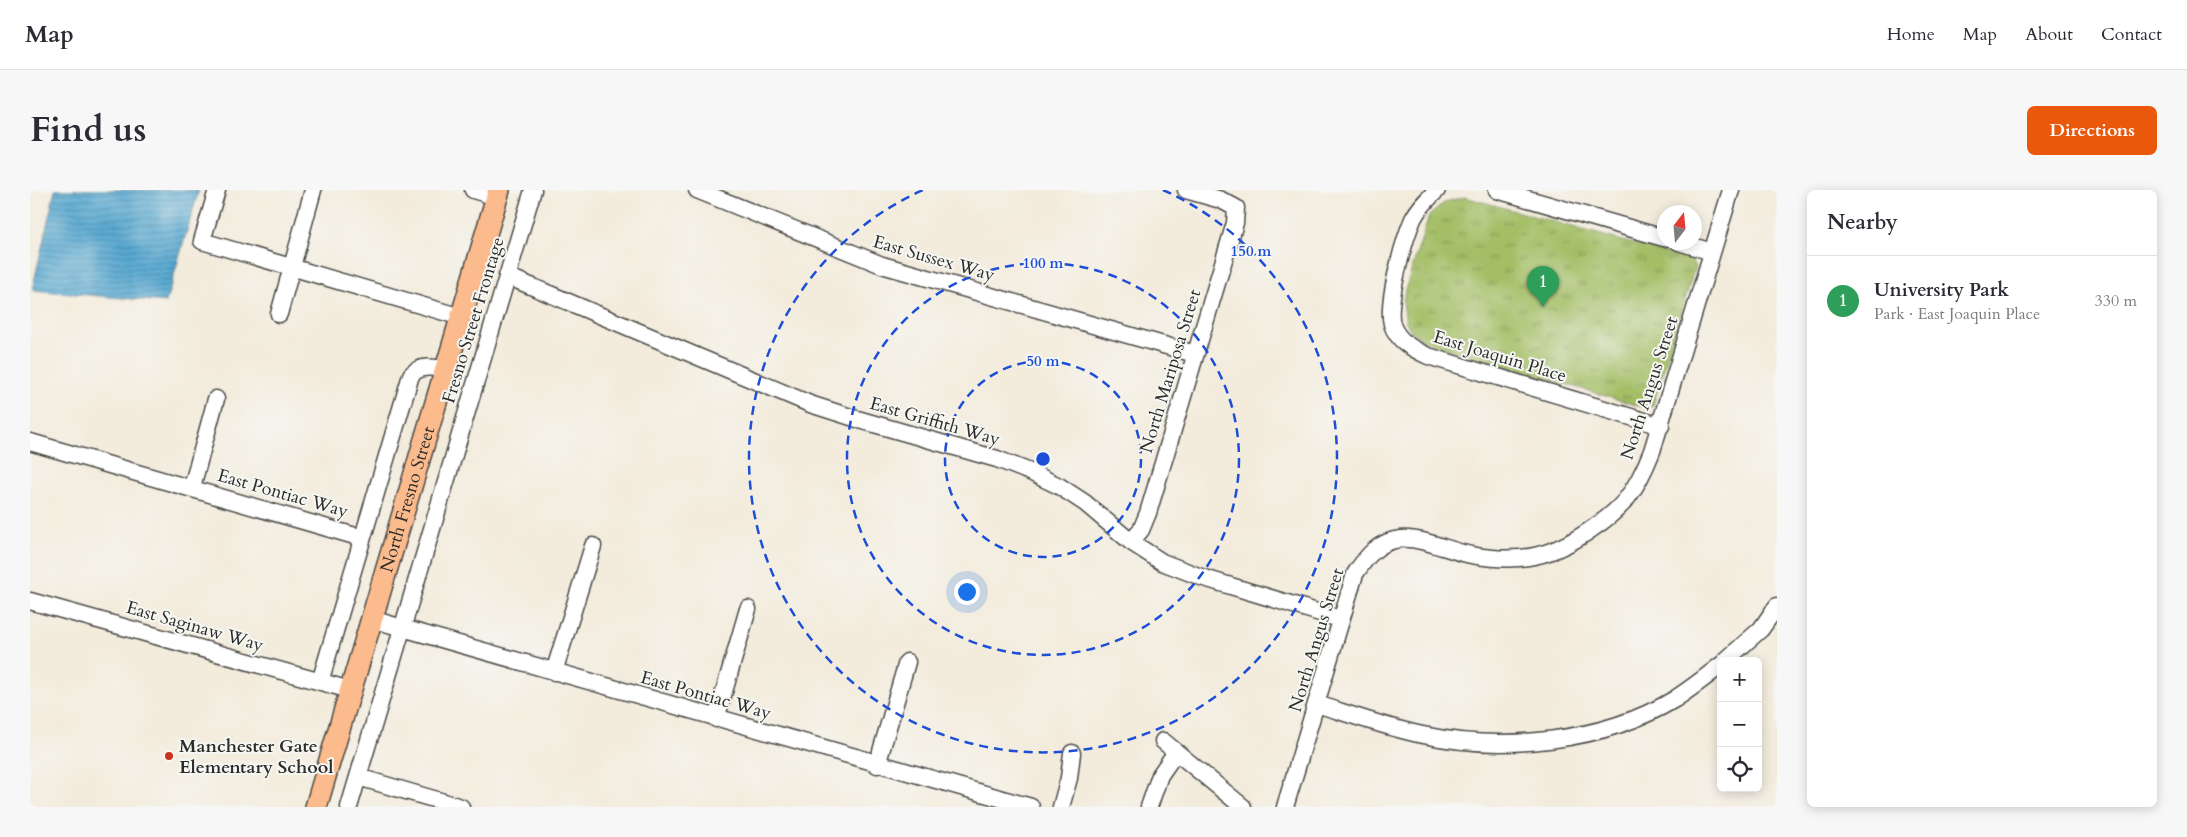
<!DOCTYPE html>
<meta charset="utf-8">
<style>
:root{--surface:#fff;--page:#f7f7f7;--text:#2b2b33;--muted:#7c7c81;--line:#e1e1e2;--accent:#ea580c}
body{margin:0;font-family:Cardo,serif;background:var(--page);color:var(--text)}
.controls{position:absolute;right:15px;bottom:15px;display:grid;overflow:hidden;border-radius:8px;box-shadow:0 2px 12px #0003}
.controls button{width:45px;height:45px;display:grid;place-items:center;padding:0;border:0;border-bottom:1px solid var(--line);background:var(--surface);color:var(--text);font:25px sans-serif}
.compass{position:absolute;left:1627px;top:15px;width:45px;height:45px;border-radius:50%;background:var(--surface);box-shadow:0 2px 12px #0003;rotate:16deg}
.you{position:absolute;left:936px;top:401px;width:18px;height:18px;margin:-12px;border:4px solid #fff;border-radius:50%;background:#1a73e8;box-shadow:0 0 0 8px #1a73e833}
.badge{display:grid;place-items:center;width:32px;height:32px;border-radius:50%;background:var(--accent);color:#fff;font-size:16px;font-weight:700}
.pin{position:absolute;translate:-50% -41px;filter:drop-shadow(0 1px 2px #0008)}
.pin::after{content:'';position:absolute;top:26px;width:18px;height:15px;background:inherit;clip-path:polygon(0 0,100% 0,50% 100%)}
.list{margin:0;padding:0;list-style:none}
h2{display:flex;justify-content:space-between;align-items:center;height:65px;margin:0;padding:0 20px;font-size:21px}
h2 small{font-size:16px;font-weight:400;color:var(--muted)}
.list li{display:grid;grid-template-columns:32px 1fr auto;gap:15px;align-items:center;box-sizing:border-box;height:90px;padding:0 20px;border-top:1px solid var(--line)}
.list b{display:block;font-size:19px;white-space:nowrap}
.list p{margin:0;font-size:16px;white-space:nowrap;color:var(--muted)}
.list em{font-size:16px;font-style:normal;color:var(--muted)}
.icon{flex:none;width:28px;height:28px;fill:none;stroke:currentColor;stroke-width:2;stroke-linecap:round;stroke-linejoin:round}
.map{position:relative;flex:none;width:1747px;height:617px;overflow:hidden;border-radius:8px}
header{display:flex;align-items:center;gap:30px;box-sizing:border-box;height:70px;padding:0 25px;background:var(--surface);border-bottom:1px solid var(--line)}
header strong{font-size:24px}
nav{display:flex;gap:28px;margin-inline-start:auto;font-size:18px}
.intro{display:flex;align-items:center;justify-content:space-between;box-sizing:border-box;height:120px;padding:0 30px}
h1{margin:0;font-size:35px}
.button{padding:12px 22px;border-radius:8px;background:var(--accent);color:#fff;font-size:18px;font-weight:700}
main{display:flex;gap:30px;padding:0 30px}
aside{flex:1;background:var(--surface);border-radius:8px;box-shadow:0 2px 12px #0003}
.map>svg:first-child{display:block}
.park{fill:url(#park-tufts);stroke:#677448}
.water{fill:url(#water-rules);stroke:#40697e}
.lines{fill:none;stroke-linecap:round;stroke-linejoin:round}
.minor-casing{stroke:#494845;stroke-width:19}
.major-casing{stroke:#494845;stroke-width:24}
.minor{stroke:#fff;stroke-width:16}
.major{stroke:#fbbb8c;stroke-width:21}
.ring{fill:none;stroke:#1d4ed8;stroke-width:2.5;stroke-dasharray:9 6}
.poi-dot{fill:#c8321e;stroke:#f6f6f2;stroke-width:2}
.labels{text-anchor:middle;stroke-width:4;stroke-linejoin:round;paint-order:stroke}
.street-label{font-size:18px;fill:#2b2b2b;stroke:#f6f6f2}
.poi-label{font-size:18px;font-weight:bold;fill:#2b2b2b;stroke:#f6f6f2;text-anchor:start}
.centre{fill:#1d4ed8;stroke:#f6f6f2;stroke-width:2.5}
.ring-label{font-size:15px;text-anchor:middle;font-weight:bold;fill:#1d4ed8;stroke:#f6f6f2;stroke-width:4;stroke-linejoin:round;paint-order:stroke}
</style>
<header>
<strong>Map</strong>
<nav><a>Home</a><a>Map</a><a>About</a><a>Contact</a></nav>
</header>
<div class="intro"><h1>Find us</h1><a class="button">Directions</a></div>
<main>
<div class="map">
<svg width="1747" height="617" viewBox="0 0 1747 617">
<defs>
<pattern id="park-tufts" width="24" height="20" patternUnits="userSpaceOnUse" patternTransform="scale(1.25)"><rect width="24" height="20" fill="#a3be65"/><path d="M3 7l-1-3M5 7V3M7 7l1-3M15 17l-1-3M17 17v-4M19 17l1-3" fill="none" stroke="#859b53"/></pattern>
<pattern id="water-rules" width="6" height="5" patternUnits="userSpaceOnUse" patternTransform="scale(1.25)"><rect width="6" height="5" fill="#56a7d0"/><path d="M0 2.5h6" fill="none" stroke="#4788a9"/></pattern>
</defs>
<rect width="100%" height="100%" fill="#f6f6f2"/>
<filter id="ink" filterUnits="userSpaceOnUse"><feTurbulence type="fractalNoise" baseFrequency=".02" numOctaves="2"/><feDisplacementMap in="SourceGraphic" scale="10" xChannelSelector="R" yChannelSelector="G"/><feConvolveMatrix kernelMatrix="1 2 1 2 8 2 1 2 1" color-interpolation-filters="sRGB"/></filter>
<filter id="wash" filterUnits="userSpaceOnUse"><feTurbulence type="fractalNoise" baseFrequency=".0096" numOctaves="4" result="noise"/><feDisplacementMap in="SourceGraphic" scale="20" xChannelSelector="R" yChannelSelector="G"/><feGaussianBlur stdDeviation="1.12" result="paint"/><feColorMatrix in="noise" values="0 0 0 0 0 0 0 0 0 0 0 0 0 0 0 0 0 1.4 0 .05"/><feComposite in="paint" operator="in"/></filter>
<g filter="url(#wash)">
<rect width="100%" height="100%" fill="#f3ebdb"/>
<path class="park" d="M1435,7L1661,70L1665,77L1623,215L1616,218L1400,154L1381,141L1376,132L1373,112L1375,100L1399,26L1415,12Z"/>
<path class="water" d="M25,0H169L136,112L2,100Z"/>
</g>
<g filter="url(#ink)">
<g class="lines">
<g class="minor-casing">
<path id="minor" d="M187,0L172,51L431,127
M443,0L467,7
M667,0L852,75L1165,164
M1407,0C1398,9 1389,17 1383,29C1374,50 1356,113 1362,134C1367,151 1383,159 1398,166L1631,236
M1467,0L1634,48
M1649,52L1682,62
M477,86L780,214L827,229L967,269L1000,282L1029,296L1055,313L1101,352L1132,372L1171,387L1310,429
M249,124L283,0
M0,252L332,348
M162,297L186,209
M1101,352L1111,340L1118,323L1205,33L1206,18L1191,10L1156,0
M0,411L320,500
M341,429L1001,617
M1695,471L1731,439L1747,416
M524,482L563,356
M290,492L381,185C390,175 403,177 415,179
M1287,514C1322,525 1358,538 1393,545C1473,562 1574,552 1645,509C1660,499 1676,487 1691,475
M686,529L718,419
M1133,551L1213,617
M847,575L877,472
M328,587L431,617
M319,617L503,0
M1031,617L1039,588L1042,563
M1119,617L1130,585L1146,562
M1255,617L1325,384C1336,367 1348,351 1371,349C1391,347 1420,361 1441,365C1490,374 1523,367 1563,338C1574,331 1586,321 1595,311C1607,296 1615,279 1622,261L1701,0"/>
</g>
<g class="major-casing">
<g id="major">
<path id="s1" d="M286,617L469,0"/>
</g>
</g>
<use href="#minor" class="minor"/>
<use href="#major" class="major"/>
</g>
</g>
<g class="ring">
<circle cx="1013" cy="269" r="98"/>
<circle cx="1013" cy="269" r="196"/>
<path d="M1133 0A294 294 0 1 1 893 0"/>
</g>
<circle class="poi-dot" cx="139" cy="566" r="5"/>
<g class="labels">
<g class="street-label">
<text transform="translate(904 68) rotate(16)" y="6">East Sussex Way</text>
<text transform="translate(443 130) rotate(-73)" y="6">Fresno Street Frontage</text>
<text transform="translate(1470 166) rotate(17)" y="6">East Joaquin Place</text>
<text transform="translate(1140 181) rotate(-73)" y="6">North Mariposa Street</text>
<text transform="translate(1619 198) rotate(-72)" y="6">North Angus Street</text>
<text transform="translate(905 231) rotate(16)" y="6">East Griffith Way</text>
<text transform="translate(253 303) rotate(16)" y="6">East Pontiac Way</text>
<text dy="6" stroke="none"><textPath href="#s1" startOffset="321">North Fresno Street</textPath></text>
<text transform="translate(165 436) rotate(16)" y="6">East Saginaw Way</text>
<text transform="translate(1286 450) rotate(-73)" y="6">North Angus Street</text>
<text transform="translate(676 505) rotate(16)" y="6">East Pontiac Way</text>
</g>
<g class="poi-label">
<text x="149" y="562">Manchester Gate<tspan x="149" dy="21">Elementary School</tspan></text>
</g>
</g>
<circle cx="1013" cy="269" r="8" class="centre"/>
<g class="ring-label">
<text x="1221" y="66">150 m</text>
<text x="1013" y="78">100 m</text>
<text x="1013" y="176">50 m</text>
</g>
</svg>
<div class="controls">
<button>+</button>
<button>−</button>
<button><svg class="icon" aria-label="locate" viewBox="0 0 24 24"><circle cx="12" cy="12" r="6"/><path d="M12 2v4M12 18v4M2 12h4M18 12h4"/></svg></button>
</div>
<svg class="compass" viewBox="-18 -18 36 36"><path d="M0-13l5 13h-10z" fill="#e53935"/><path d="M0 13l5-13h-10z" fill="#7c7c81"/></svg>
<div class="you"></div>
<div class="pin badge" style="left:1513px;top:117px;background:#2e9e5b">1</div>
</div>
<aside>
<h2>Nearby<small></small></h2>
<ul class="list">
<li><span class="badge" style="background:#2e9e5b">1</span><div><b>University Park</b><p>Park · East Joaquin Place</p></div><em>330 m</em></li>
</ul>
</aside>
</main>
